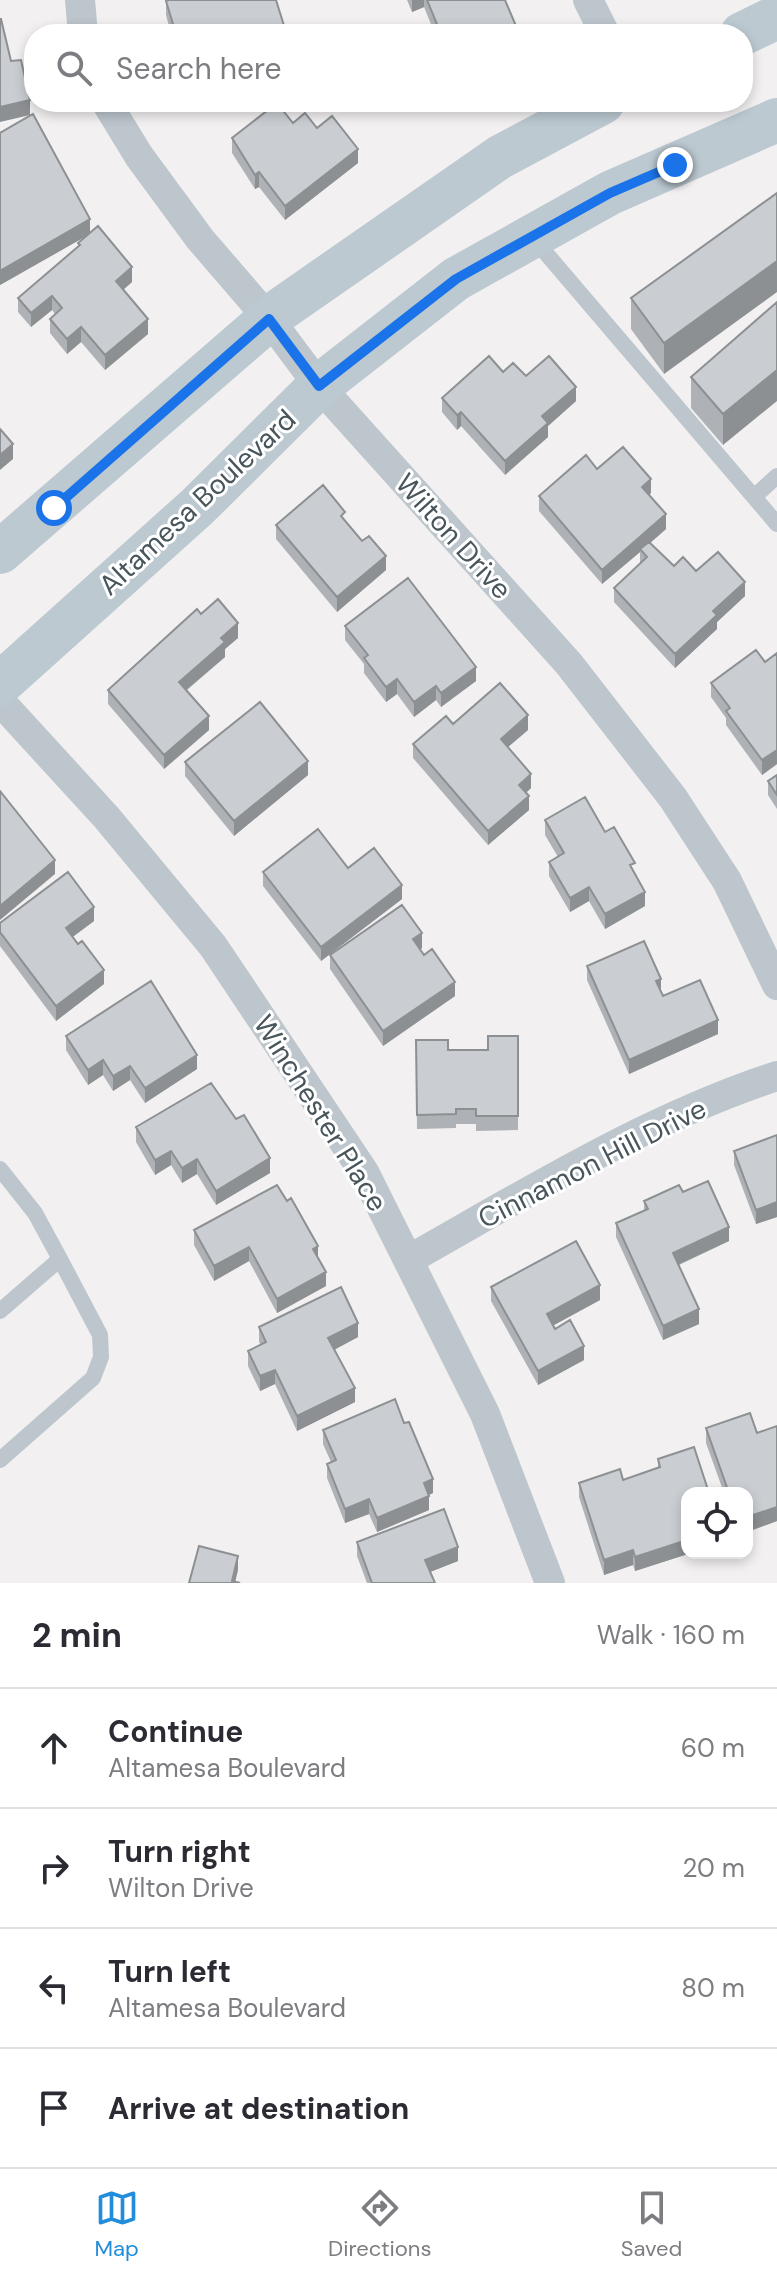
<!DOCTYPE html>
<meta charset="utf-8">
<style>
:root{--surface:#fff;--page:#f2f2f3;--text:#2b2b33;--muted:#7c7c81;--line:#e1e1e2;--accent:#218ddb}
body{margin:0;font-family:"DM Sans",sans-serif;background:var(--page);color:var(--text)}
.controls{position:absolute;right:24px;bottom:24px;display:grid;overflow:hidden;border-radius:16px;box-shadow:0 4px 12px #0003}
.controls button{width:72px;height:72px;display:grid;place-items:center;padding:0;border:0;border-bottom:2px solid var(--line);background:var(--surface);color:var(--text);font:40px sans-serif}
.stop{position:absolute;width:24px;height:24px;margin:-18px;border:6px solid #1a73e8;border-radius:50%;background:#fff}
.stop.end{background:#1a73e8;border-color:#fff;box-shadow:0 2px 8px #0008}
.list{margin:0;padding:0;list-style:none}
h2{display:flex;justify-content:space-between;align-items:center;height:104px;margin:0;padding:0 32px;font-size:34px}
h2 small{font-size:26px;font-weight:400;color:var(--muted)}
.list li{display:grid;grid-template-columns:52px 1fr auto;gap:24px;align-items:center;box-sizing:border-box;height:120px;padding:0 32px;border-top:2px solid var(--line)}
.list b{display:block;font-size:30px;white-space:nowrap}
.list p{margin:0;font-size:26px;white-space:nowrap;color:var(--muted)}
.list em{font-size:26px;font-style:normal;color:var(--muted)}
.icon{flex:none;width:44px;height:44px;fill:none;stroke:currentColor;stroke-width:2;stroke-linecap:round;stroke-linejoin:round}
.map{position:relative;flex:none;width:777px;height:1583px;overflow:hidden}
.search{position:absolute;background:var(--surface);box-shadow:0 4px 12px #0003;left:24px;right:24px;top:24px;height:88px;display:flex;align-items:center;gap:20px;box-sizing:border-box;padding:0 28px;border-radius:32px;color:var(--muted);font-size:30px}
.sheet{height:584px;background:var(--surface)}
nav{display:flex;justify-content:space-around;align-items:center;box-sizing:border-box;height:112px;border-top:2px solid var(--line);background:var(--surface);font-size:22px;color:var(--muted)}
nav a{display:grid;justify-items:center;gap:4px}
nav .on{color:var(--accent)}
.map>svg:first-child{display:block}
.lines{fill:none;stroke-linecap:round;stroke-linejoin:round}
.service{stroke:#bcc6cc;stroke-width:16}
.minor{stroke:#bcc6cc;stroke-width:30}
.secondary{stroke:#bcc9d1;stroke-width:44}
.wall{fill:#aeb1b5}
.shaded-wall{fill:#8d9093}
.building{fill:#caced2;stroke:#8d9093;stroke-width:2}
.route{stroke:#1a73e8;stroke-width:10}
.labels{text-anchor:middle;stroke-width:6;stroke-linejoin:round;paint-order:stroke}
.street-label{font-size:28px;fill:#48565c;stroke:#fff}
</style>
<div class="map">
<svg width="777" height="1583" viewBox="0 0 777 1583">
<rect width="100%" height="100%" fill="#f2f0f0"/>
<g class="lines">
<path class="service" d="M533,238L777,524
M754,497L777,476
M0,1169L35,1213L60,1259L100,1335L101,1357L93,1378L0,1460
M0,1311L60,1259"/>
<path class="minor" d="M80,0L83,34
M588,0L605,34
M106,102L139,156L200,239L269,319L319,386L569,664L673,798L727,881L777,985
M0,701L107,818L213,946L364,1172L485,1414L550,1583
M410,1259C527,1193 648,1118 777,1076"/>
<path class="secondary" d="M742,34L777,17
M0,552L277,312L500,157L603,102
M0,684L197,507L319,386L456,279L610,193L777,120"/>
</g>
<path class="wall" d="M407,0H505L516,34H435L424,7L412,12Z
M166,1L286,34H171L166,15Z
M431,102H459L436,112Z
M293,123L317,128L358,163L285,220L259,187L255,189L232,153V138Z
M0,133L90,233L132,282L123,290L148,334L105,370L81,342L67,354L50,333V319L55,314L52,310L31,327L18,312V298L78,247V243L86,236L0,285Z
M777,193L664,374L631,329V298Z
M777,302L723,445L691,408V377Z
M503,372L526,376L576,401L548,426V437L505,475L461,426L457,430L442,412V398Z
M597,469L651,493L649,495L666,529L650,543L674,566L696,571L745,596L717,622V629L675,668L614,602V588L640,564V552L602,584L539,511V496Z
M345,521L386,570L337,612L276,539V525Z
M201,614L238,638L225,649V657L187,690L209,730L164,769L108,704V690Z
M345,626L476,681L441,707L436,700L414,717L397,694L386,702L364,673V664L345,640Z
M777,653V764L762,775L726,725V718L711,697V683L765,662Z
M453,724L528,730L508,747L531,788L526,793L529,810L488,845L413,758V744Z
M185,762L308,775L234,836L185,776Z
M777,775V809L768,795V781Z
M545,820L605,832L635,873L645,906L605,929L589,901L570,912L549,876V862L558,857L545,835Z
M348,868L402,899L321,961L263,886V872Z
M94,921L72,937L104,984L56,1021L0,946V923Z
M422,948L420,949L455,996L383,1046L330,969V955Z
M587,966L661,992L663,996L718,1034L629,1074L587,980Z
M66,1036L197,1069L145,1103L130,1080L113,1091L103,1075L88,1085L66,1050Z
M518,1036V1130L476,1131V1124H456V1128L417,1129L416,1040L448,1050H488Z
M136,1127L270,1173L216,1205L197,1174L182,1183L171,1165L155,1175L136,1142Z
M777,1135V1217L756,1224L734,1165V1151Z
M683,1192L729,1241L679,1265L699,1324L663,1340L616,1237V1223L644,1210V1201Z
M194,1230L318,1258L326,1286L277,1313L249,1261L214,1281L194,1245Z
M491,1287L600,1300L553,1325L584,1360L538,1385L491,1301Z
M259,1327L358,1337L334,1350L355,1402L297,1431L275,1384L260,1391L248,1366V1351L261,1345L259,1342Z
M777,1426V1521L747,1532V1493H724L706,1443V1428L757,1433Z
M323,1430L433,1493L429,1495V1510L377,1532L369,1514L345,1523L327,1478V1464L331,1462L323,1444Z
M658,1459L687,1553H691L635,1571L633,1565L604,1575L579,1497V1483L623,1480L658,1468Z
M357,1542L458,1561L430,1572L435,1583H367L357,1556Z"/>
<path class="shaded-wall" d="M412,0H424V7L412,12Z
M516,26V34H504V31Z
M30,100V115L0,122V107Z
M436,102H459L436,112Z
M358,149V163L285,220V206Z
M259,172V187L255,189V175Z
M90,219V234L0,285V271Z
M777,261V292L664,374V343Z
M132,267V282L116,296V281Z
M52,296V310L31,327V313Z
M148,319V334L105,370V355Z
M81,327V342L67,354V339Z
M777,370V401L723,445V414Z
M576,387V401L548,426V437L505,475V461L542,416Z
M461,412V426L457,430V415Z
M13,444V459L0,470V455Z
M651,479V493L642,501V487Z
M666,514V529L641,551L640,549V552L602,584V570Z
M386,556V570L337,612V597Z
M745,582V596L717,622V629L675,668V654L713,611Z
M238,623V638L225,649V657L179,696V682L221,638Z
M476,667V681L441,707V693Z
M397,679V694L386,702V687Z
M436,686V700L414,717V702Z
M528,715V730L501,753V739Z
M209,716V730L164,769V755Z
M777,750V764L762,775V760Z
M308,761V775L234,836V821Z
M531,774V788L519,799V785Z
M529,796V810L488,845V831Z
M55,860V874L0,920V906Z
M402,885V899L321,961V947Z
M589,887V901L570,912V898Z
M645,892V906L605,929V914Z
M94,907V921L66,942V928Z
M422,933V948L413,954V939Z
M104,970V984L56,1021V1006Z
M661,979V993L656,981Z
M455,982V996L383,1046V1031Z
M718,1020V1034L629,1074V1060Z
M197,1055V1069L145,1103V1088Z
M103,1060V1075L88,1085V1070Z
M130,1066V1080L113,1091V1076Z
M171,1151V1165L155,1175V1160Z
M270,1158V1173L216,1205V1191Z
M197,1159V1174L182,1183V1168Z
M777,1202V1217L756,1224V1210Z
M729,1227V1241L673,1267V1253Z
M318,1246V1260L313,1249Z
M249,1247V1261L214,1281V1266Z
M326,1272V1286L277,1313V1299Z
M600,1285V1300L547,1329V1314Z
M699,1309V1324L663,1340V1326Z
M358,1323V1337L328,1353V1338Z
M584,1346V1360L538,1385V1371Z
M275,1370V1384L260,1391V1376Z
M355,1388V1402L297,1431V1416Z
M433,1479V1493L424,1497V1483Z
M429,1496V1510L377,1532V1518Z
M369,1499V1514L345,1523V1509Z
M777,1507V1521L747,1532V1517Z
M687,1540V1553H691L635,1571V1557Z
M458,1547V1561L425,1574V1560Z
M633,1550V1565L604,1575V1560Z
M238,1556V1570L235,1583H232Z"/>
<path class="building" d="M169,0H276L286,32L280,34H203L202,31L192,34H176L166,1Z
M427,0H505L516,26L504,31L505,34H441Z
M0,19H1L11,61L21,60L30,100L0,107Z
M277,103L293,123L305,113L317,128L332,116L358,149L285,206L259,172L255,175L232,138Z
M33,114L90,219L0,271V133Z
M777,193V261L664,343L631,298Z
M98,226L132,267L116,281L148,319L105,355L81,327L67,339L50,319L62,308L52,296L31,313L18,298L80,245L78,243Z
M777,302V370L723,414L691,377Z
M489,356L503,372L513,363L526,376L549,356L576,387L542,416L548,423L505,461L461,412L457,415L442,398Z
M0,429L13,444L0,455Z
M623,447L651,479L642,487L666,514L602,570L539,496L586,455L597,469Z
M323,485L345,512L341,516L362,541L369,536L386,556L337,597L276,525Z
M649,542L674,566L683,557L696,571L718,552L745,582L713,611L717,615L675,654L614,588L647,557L640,549Z
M408,578L476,667L441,693L436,686L414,702L397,679L386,687L364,658L368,655L345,626Z
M218,599L238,623L221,638L225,642L179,682L209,716L164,755L108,690L197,609L201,614Z
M756,650L765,662L777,653V750L762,760L726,711L730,708L711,683Z
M500,683L528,715L501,739L531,774L519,785L529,796L488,831L413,744L446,716L453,724Z
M260,702L308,761L234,821L185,762Z
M777,775V795L768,781Z
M0,791L55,860L0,906Z
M585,797L605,832L614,827L635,863L630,865L645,892L605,914L589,887L570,898L549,862L564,853L545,820Z
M318,829L348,868L374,848L402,885L321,947L263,872Z
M68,872L94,907L66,928L78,944L82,941L104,970L56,1006L0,932V923Z
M402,905L422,933L413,939L424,955L432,949L455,982L383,1031L330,955Z
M644,941L661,979L656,981L663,996L700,980L718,1020L629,1060L587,966Z
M151,981L197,1055L145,1088L130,1066L113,1076L103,1060L88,1070L66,1036Z
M488,1036H518V1116H476V1109H456V1114L417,1115L416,1040H448V1050H488Z
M211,1083L236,1119L244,1115L270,1158L216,1191L197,1159L182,1168L171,1151L155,1160L136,1127Z
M777,1135V1202L756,1210L734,1151Z
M708,1181L729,1227L673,1253L699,1309L663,1326L616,1223L648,1209L644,1201L679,1185L683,1192Z
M277,1185L287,1201L291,1198L318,1246L313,1249L326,1272L277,1299L249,1247L214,1266L194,1230Z
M576,1241L600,1285L547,1314L555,1329L570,1320L584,1346L538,1371L491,1287Z
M341,1287L358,1323L328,1338L355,1388L297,1416L275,1370L260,1376L248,1351L266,1342L259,1327Z
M395,1399L404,1423L409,1422L433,1479L424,1483L429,1496L377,1518L369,1499L345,1509L327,1464L336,1460L323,1430Z
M750,1413L757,1433L777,1426V1507L747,1517V1493H729L706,1428Z
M694,1447L709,1493H687V1540L635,1557L633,1550L604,1560L579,1483L620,1469L623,1480L660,1467L658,1459Z
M444,1509L458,1547L425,1560L435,1583H372L357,1542Z
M199,1546L238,1556L232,1581L240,1583H189Z"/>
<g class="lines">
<path class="route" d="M54,508L269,319L319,386L456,279L610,193L675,165"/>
</g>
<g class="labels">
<g class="street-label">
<text transform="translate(197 502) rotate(-43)" y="10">Altamesa Boulevard</text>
<text transform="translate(454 536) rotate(48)" y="10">Wilton Drive</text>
<text transform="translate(321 1113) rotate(58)" y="10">Winchester Place</text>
<text transform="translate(592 1163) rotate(-27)" y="10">Cinnamon Hill Drive</text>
</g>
</g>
</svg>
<div class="controls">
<button><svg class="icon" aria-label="locate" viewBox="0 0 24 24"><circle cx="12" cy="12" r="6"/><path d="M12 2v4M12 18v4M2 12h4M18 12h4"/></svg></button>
</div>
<div class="stop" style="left:54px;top:508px"></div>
<div class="stop end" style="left:675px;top:165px"></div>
<div class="search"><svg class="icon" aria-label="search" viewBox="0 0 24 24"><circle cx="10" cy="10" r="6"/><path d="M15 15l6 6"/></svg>Search here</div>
</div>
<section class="sheet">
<h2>2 min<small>Walk · 160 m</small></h2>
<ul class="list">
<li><svg class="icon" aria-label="ahead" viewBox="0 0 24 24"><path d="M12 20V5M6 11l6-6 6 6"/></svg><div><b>Continue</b><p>Altamesa Boulevard</p></div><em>60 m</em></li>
<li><svg class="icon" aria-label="right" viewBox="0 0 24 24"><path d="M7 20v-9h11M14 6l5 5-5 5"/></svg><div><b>Turn right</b><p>Wilton Drive</p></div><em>20 m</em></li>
<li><svg class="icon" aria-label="left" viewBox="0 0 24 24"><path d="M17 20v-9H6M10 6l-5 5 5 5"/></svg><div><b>Turn left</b><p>Altamesa Boulevard</p></div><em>80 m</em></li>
<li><svg class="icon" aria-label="arrive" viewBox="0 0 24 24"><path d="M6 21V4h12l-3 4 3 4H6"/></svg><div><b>Arrive at destination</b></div></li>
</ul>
</section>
<nav>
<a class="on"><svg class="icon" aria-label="map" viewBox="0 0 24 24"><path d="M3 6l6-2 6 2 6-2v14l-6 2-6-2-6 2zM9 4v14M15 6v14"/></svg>Map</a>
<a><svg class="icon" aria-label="directions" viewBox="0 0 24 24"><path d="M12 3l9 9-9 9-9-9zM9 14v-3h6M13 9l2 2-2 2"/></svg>Directions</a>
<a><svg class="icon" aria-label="saved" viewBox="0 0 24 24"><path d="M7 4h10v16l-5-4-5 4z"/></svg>Saved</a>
</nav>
